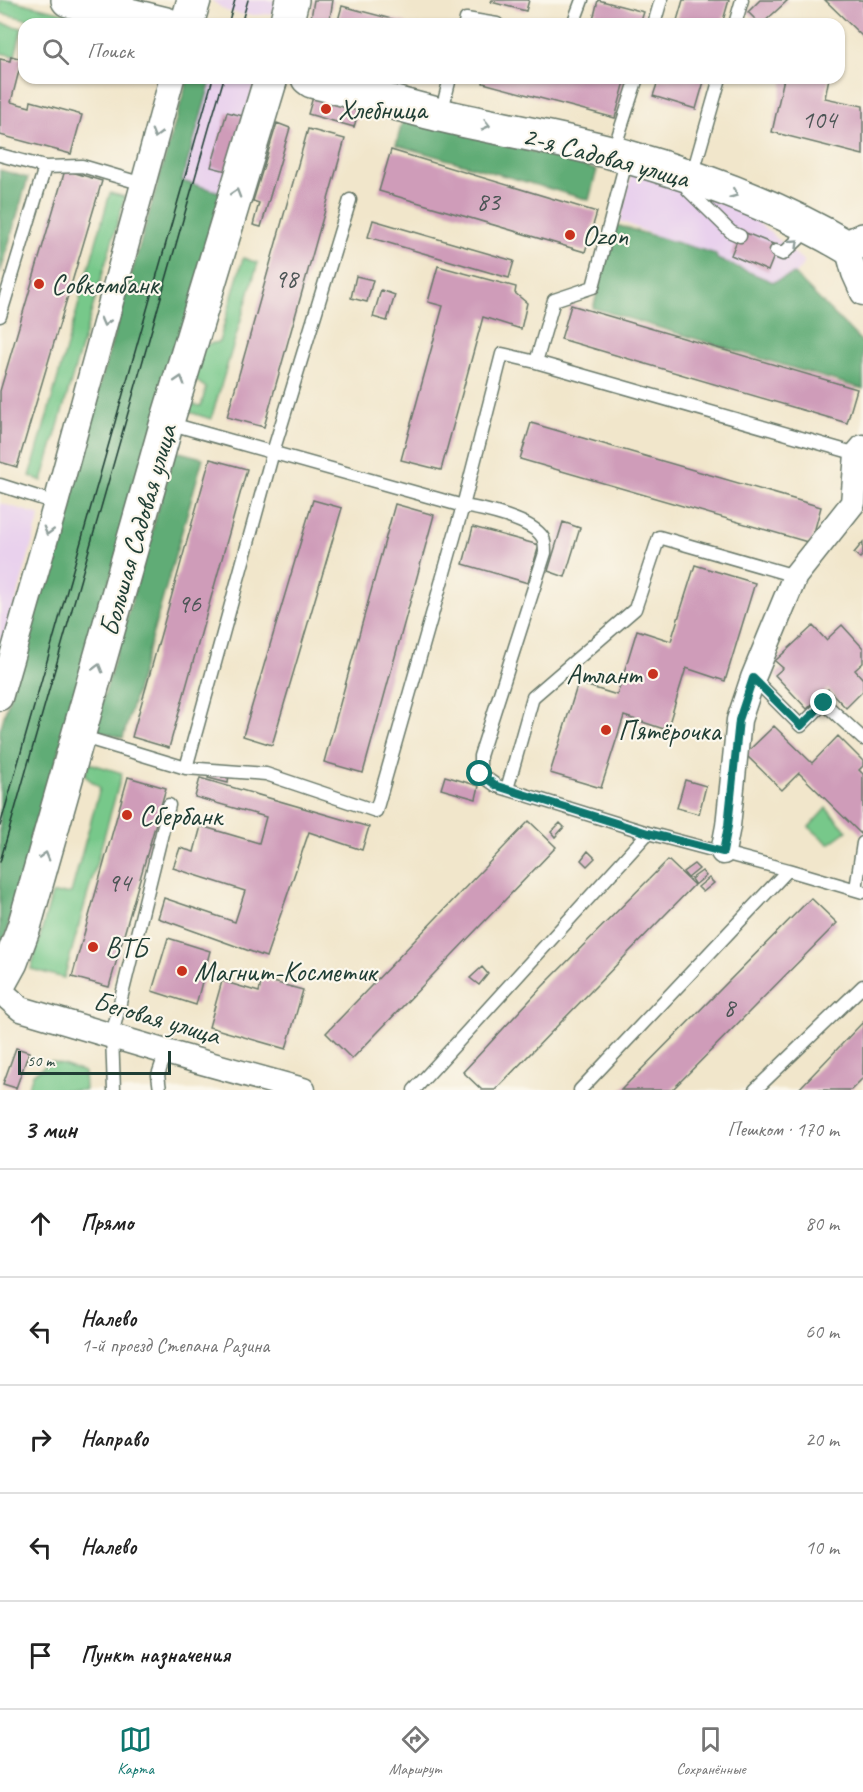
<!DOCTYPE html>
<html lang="ru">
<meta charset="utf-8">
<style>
:root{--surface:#fff;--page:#f6f6f6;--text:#222;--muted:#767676;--line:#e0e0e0;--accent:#0f766e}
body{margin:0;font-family:Caveat,sans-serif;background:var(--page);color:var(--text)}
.scale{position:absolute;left:18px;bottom:15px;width:153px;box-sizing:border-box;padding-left:6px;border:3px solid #1f3d34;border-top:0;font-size:16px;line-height:21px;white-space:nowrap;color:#1f3d34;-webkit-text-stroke:4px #fbf7ec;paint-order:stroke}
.stop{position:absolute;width:18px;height:18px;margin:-14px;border:4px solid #0f766e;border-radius:50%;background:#fff}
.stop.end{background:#0f766e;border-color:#fff;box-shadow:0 2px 6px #0008}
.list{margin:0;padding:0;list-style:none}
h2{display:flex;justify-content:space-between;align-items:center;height:78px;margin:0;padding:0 24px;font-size:26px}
h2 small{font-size:20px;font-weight:400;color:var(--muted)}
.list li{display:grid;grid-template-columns:39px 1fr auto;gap:18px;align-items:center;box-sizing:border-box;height:108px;padding:0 24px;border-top:2px solid var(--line)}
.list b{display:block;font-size:22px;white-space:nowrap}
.list p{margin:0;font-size:20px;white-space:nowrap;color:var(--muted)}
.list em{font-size:20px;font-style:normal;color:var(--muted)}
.icon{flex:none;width:33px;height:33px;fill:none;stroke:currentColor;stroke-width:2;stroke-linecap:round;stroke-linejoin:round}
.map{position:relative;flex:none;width:863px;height:1090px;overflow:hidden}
.search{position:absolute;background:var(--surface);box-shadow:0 2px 4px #0004;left:18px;right:18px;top:18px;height:66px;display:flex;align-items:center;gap:15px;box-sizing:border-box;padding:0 21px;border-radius:18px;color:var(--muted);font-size:22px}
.sheet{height:618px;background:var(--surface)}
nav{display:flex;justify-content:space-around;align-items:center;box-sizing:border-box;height:84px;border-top:2px solid var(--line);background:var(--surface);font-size:16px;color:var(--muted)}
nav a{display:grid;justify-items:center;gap:3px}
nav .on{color:var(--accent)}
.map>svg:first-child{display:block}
.built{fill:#e9d1ed}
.green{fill:#77c88a;stroke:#4b825f;stroke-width:1.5}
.forest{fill:#61ac76;stroke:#407455;stroke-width:1.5}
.building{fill:#cf9cb9}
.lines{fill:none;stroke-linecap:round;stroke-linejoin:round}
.service-casing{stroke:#687869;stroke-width:15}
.minor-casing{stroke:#687869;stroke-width:27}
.secondary-casing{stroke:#687869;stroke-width:36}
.primary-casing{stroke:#687869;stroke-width:36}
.service{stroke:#fff;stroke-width:12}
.minor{stroke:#fff;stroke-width:24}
.secondary{stroke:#fff;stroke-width:33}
.primary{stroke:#fff;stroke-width:33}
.tram{stroke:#1f3d34;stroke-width:1.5}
.oneway{stroke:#8f9e9a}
.route{stroke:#0f766e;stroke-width:8}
.poi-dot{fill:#c8321e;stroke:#fbf7ec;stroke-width:2}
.labels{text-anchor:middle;stroke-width:4.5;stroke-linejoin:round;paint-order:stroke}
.number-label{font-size:26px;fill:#4b5555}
.poi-label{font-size:28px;fill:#1f3d34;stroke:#fbf7ec;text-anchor:start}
.street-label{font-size:28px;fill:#1f3d34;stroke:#fbf7ec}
</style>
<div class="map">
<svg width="863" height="1090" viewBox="0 0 863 1090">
<rect width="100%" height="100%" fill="#fbf7ec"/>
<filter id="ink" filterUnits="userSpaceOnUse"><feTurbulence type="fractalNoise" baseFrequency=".0167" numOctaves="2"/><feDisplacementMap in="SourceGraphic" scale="12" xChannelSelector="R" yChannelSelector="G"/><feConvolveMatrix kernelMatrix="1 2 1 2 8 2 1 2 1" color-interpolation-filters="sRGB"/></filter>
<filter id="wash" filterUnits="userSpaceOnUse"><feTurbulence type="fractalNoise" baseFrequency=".008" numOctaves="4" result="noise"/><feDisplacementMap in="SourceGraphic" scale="24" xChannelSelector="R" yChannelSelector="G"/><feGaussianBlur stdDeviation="1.35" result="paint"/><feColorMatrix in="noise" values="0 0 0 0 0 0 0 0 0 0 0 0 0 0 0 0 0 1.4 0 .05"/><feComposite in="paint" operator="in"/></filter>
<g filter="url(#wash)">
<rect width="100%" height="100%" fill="#f1e6cb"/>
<path class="built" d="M211,0H280L277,9L270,14L257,15H245L226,11Z
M212,78H253L255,83L223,193L182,181Z
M633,167L748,214L805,262L783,289L620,221Z
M0,503L40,515L3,648L0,647Z"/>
<path class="green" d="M0,0H10L109,24H47L0,13Z
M0,23L22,28L15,56L0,53Z
M110,193L125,197L42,481L30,476Z
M243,258L258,263L211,419L186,411L188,404L201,406L206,388L194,379L204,345L219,342Z
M89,763L122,773L64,978L31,969L52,894L71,893L100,788L85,776Z
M826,808L847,831L829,844L809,827Z
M51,1061L84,1072L85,1090H27L33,1074Z"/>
<path class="forest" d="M188,78H212L182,181L223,193L0,955V730Z
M404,115L597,170L589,200L396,145Z
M0,170L28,178L0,274Z
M616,225L716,254L717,259L773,282L794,274L863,343V389L593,308Z
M175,451L203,458L123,738L94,730Z"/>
<g id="blocks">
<path class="building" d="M314,0H333L329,24H310Z
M492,0H529L526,11L491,2Z
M598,0L644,12L640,24H592Z
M683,0H729L722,24H676Z
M760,0H788L762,24H760L748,12Z
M825,0H863V37Z
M342,6L407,23V24H337Z
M11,56L22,59L11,102L30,107L31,101L82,115L71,154L0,135V59L10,61Z
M484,78H626L615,118L483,83Z
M659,78H705L696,109L653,96Z
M784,78H829L825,98L863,106V155L772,132Z
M313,97L359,110L354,127L308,114Z
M227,112L243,116L227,171L211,167Z
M277,123L290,128L261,227L253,225L259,203L253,201Z
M308,129L345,139L264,427L227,417Z
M391,150L597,212L585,252L379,191Z
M65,170L102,181L17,467L0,462V391Z
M373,220L514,261L509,278L368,237Z
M741,231L778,246L768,271L731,255Z
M438,266L516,287L515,293L527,303L521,329L483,317L441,470L401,460L443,306L428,302Z
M356,276L373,280L367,302L351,298Z
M381,290L395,295L387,321L373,317Z
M571,305L857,389L847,423L561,339Z
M531,423L821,507L811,543L520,459Z
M210,459L247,469L169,748L132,737Z
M313,500L342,508L272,745L243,736Z
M395,504L434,515L363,773L324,762Z
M563,522L580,528L565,577L548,571Z
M473,527L539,545L528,583L463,564Z
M863,542V555L860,558L854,553Z
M695,565L755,583L725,681L686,668L667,730L624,716L601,788L550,773L578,683L617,695L637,630L671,641Z
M842,625L863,648V663L855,670L863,679V691L846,708L828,689L807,709L775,675L783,668L775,661L813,626L826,640Z
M774,726L812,763L838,736L863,761V766L859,770L863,774V836L799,773L782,790L745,754Z
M211,770L229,774L228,783L208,778Z
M445,776L479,786L476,799L441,789Z
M128,777L166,788L109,987L72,977Z
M200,778L369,827L362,850L309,832L266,957L158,918L164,898L235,922L245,891L173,868L180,848L194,852L201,826L259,843L266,817L195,797Z
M685,780L706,786L699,814L677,808Z
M529,821L556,847L352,1059L326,1033Z
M560,823L564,827L555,837L551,832Z
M588,851L595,858L587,866L581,860Z
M668,860L694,885L495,1090H482L463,1072L543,986Z
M694,864L699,869L688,878L683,872Z
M702,871L706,876L695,885L691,879Z
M709,878L714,883L703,892L698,887Z
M811,898L837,923L672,1090H621Z
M168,938L210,951L196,1005L152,991Z
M482,967L488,974L479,985L470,978Z
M262,979L303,990L286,1049L209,1027L222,981L259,992Z
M863,1022V1078L851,1090H798Z
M16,1048L29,1052L16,1088L3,1084Z"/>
</g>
</g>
<g filter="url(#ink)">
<use href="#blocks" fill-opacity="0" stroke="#687869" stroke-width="1.5"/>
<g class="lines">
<g class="service-casing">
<path id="service" d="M465,24L466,19L497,24
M573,24L582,0
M654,24L661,0
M735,24L742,0
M720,78L688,190L731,232L740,236
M441,114L450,78
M613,152L637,78
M0,155L45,167
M627,158L593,287L554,300L536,362L857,454
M776,251L783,254L809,229
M0,316L45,167L82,166L143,184
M536,362L502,354L463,506C483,509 533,520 543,538C545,542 545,549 545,553L480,756V774L497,786L648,833L788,870L863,892
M0,485L56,503
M753,678L801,726L824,703L863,739
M80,736L186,768L266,774L376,811L463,506L168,423
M186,768L273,452L350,200
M507,789L533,697L635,609L659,537L795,576
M856,889L863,843
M114,1090L112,1035L169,805
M160,1090L158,1075L166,1052
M414,1090L648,833
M580,1090L788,870
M755,1090L863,986"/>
</g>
<g class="minor-casing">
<path id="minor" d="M847,247L854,273L863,293
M0,698L56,503L172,78
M723,852L728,826L739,720L753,678L795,576L853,503L857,454L863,447
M0,991L21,1009L166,1052L303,1090"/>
</g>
<g class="secondary-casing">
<path id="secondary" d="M308,78L312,81C355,92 397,104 440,115C502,130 566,139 628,157C702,178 781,208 847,247L863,240"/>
</g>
<g class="primary-casing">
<path id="primary" d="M68,0L166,24
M187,24L194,0
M286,24L292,0
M0,982L11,962L24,927L167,422L271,78"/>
</g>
<use href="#service" class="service"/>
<use href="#minor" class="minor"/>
<use href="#secondary" class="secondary"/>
<use href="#primary" class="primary"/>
<path class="tram" d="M228,24L235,0
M241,24L248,0
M0,826L213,78
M0,862L210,125L224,78"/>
</g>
<defs><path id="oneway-chevron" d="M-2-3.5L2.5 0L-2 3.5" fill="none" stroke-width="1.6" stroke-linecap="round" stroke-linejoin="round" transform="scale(1.5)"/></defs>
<g class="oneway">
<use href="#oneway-chevron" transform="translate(486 125) rotate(13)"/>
<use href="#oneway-chevron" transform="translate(156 134) rotate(106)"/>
<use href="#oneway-chevron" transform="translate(236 193) rotate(-73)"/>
<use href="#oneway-chevron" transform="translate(734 194) rotate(22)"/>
<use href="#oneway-chevron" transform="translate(795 243) rotate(-44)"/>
<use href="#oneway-chevron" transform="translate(105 322) rotate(105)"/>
<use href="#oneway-chevron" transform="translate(180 380) rotate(-73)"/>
<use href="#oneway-chevron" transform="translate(48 531) rotate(106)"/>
<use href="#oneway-chevron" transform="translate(98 668) rotate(-74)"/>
<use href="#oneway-chevron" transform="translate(45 856) rotate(-74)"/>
</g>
</g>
<g class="lines" filter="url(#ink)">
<path class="route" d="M480,774L497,786L648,833L723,852L728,826L739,720L753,678L801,726L824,703"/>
</g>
<g class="poi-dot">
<circle cx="326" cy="109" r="6"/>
<circle cx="570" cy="235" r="6"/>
<circle cx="39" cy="284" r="6"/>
<circle cx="653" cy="674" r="6"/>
<circle cx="606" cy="730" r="6"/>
<circle cx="127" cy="815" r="6"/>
<circle cx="93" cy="947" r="6"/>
<circle cx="182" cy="971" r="6"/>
</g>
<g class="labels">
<g class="number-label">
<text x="819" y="128">104</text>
<text x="488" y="210">83</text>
<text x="286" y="287">98</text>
<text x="189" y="612">96</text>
<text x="119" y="891">94</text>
<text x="729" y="1016">8</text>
</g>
<g class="poi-label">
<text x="338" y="119">Хлебница</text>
<text x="582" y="245">Ozon</text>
<text x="51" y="294">Совкомбанк</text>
<text x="641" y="684" text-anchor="end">Атлант</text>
<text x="618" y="740">Пятёрочка</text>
<text x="139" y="825">Сбербанк</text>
<text x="105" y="957">ВТБ</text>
<text x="194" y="981">Магнит-Косметик</text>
</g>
<g class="street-label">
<text transform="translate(606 156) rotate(15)" y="10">2-я Садовая улица</text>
<text transform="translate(137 530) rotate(-74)" y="10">Большая Садовая улица</text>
<text transform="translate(157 1017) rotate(16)" y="10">Беговая улица</text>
</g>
</g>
</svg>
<div class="scale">50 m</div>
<div class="stop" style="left:480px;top:774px"></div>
<div class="stop end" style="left:824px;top:703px"></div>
<div class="search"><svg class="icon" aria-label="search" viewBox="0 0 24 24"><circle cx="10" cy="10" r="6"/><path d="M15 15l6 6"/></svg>Поиск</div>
</div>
<section class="sheet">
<h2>3 мин<small>Пешком · 170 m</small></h2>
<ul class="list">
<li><svg class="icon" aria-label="ahead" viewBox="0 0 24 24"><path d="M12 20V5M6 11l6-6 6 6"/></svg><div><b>Прямо</b></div><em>80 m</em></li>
<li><svg class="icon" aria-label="left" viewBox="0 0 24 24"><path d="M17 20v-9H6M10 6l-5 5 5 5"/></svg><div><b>Налево</b><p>1-й проезд Степана Разина</p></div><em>60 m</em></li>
<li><svg class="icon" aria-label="right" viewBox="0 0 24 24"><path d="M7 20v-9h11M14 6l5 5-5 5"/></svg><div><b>Направо</b></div><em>20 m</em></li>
<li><svg class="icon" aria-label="left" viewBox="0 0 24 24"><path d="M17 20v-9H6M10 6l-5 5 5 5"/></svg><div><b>Налево</b></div><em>10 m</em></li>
<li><svg class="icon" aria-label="arrive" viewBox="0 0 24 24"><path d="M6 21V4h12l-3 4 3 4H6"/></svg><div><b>Пункт назначения</b></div></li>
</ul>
</section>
<nav>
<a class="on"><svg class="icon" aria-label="map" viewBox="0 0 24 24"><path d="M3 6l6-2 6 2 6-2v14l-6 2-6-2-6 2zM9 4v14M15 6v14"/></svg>Карта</a>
<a><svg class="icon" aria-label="directions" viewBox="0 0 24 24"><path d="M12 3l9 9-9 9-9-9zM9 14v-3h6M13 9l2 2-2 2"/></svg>Маршрут</a>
<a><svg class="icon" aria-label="saved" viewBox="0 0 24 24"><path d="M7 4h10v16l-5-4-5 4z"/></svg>Сохранённые</a>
</nav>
